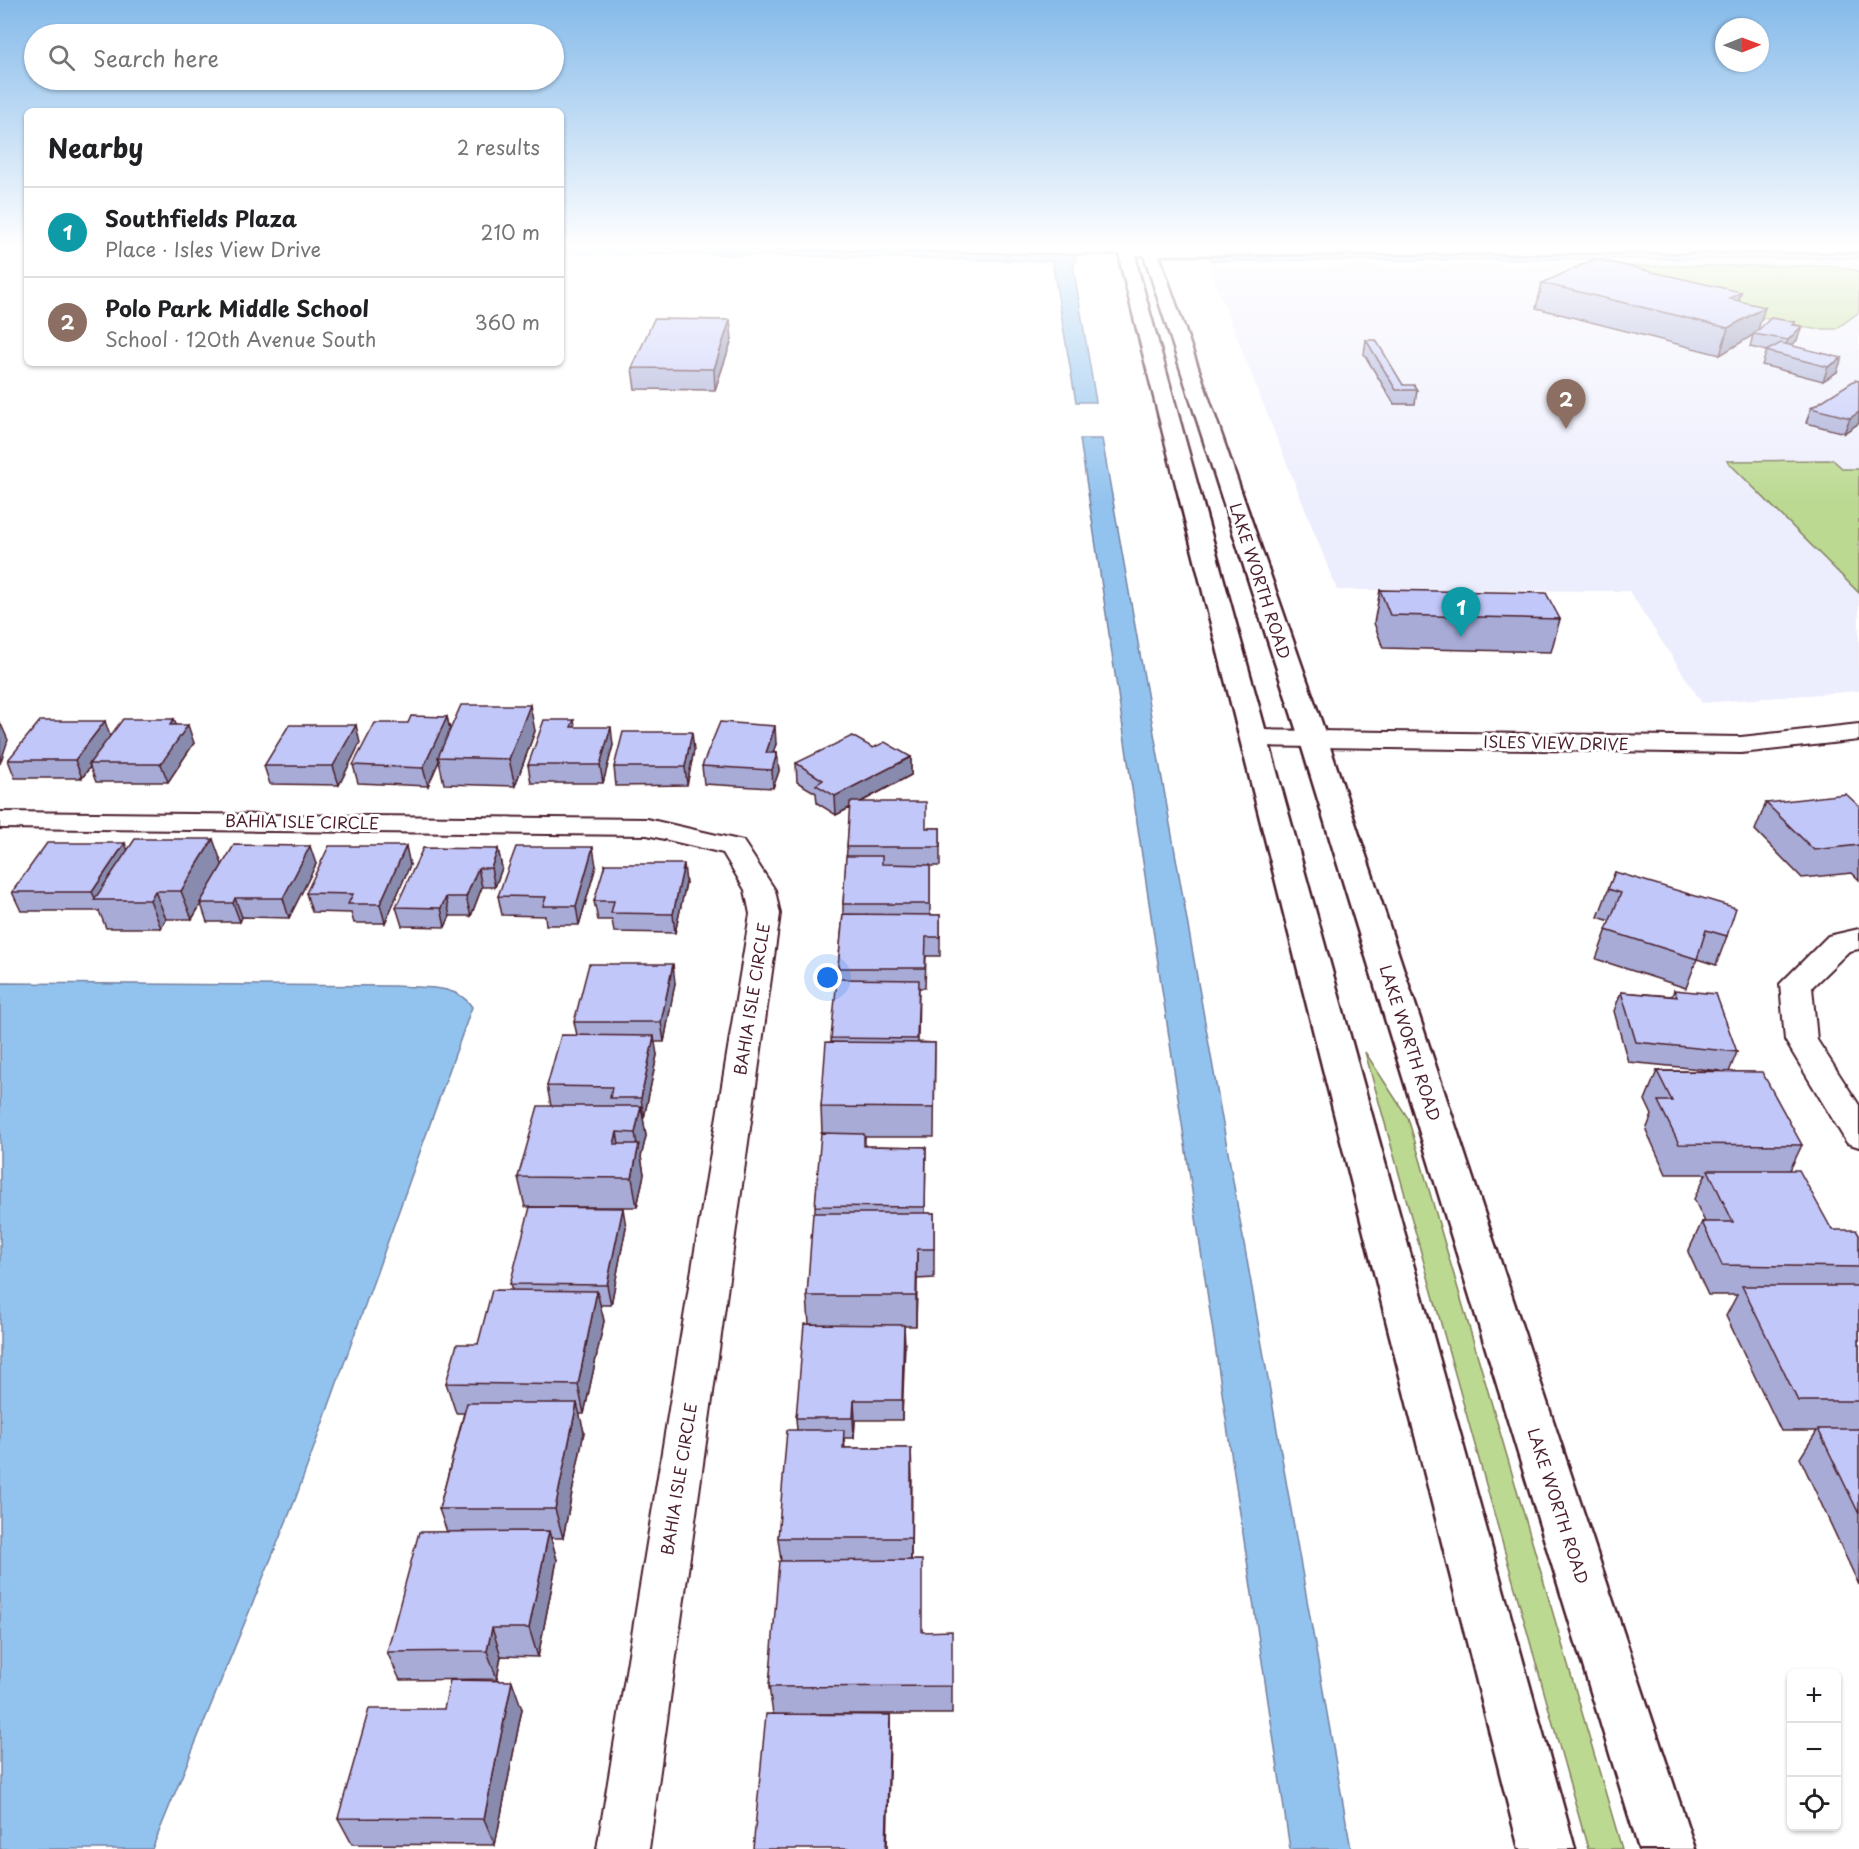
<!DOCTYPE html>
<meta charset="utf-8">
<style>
:root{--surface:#fff;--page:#f2f2f2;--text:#202124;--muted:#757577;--line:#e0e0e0;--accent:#c8321e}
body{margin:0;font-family:"Playpen Sans",sans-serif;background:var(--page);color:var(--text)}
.controls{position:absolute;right:18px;bottom:18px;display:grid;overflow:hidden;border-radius:9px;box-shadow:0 2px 4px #0004}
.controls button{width:54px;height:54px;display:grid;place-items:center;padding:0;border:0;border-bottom:2px solid var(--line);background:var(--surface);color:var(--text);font:30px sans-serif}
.compass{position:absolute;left:1715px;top:18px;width:54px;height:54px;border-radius:50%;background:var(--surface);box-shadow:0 2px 4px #0004;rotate:89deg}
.you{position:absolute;left:828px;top:978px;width:21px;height:21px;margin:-15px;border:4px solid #fff;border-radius:50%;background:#1a73e8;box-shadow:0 0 0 9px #1a73e833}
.badge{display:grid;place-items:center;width:39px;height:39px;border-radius:50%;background:var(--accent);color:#fff;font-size:20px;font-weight:700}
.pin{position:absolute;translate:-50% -50px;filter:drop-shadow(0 2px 3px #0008)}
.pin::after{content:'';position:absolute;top:32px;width:21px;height:18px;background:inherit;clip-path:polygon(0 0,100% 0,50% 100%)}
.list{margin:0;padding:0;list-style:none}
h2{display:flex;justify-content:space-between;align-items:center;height:78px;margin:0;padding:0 24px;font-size:26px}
h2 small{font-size:20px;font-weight:400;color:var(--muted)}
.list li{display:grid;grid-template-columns:39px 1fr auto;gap:18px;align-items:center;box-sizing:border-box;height:90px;padding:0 24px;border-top:2px solid var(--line)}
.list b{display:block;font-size:22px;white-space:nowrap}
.list p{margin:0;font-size:20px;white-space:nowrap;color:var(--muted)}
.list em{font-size:20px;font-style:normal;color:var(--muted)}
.icon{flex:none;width:33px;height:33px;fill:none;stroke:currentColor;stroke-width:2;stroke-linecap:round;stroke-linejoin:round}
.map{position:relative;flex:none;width:1859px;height:1849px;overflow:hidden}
.search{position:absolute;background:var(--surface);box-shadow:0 2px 4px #0004;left:24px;top:24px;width:540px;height:66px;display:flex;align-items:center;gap:15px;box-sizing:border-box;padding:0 21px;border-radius:33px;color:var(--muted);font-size:22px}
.panel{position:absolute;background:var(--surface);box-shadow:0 2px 4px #0004;left:24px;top:108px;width:540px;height:258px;border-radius:9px}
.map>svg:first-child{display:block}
.built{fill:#edeefd}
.green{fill:#bbd991;stroke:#827c5e;stroke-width:1.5}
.water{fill:#92c3ee;stroke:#7581a0;stroke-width:1.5}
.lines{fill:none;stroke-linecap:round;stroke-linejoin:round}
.canal{fill:#92c3ee;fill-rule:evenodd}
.minor-casing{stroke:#4a1f2b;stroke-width:4}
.tertiary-casing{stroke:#4a1f2b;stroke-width:5}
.minor{fill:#fff;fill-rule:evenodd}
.tertiary{fill:#fff;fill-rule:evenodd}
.wall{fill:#a7abd6;stroke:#4a1f2b;stroke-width:1.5}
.shaded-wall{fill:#888bae;stroke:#4a1f2b;stroke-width:1.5}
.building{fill:#c2c7f9;stroke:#4a1f2b;stroke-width:1.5}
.labels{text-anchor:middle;stroke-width:6;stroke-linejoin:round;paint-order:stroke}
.street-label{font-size:16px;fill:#4a1f2b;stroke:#fff}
</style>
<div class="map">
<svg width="1859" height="1849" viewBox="0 0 1859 1849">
<rect width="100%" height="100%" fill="#fff"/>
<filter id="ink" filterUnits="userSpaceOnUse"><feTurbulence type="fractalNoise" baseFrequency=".0167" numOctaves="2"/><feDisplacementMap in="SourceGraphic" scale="12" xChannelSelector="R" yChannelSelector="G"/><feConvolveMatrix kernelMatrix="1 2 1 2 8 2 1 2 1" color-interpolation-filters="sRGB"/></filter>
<g filter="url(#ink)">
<path class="built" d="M1859,259V691L1702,703L1629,591L1337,590L1209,267Z"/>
<path class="green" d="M1628,266H1833L1859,271V312L1836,329H1813L1601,282Z
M1833,460L1843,469H1859V593L1727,461Z
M1365,1052L1408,1118L1622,1849H1588Z"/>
<path class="water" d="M588,246L1075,255L1077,261L1073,265L1096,402H1076L1052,261L590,252L580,248Z
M1859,252V258L1212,261L1209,256Z
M1080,439H1102L1351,1849H1290Z
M0,983L395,986C420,988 457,983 472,1007L295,1500L152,1849H0Z"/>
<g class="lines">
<path class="canal" d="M561,244L630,246L638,251L630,256L561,254Z"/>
<g class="minor-casing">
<path id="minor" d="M735,244L1128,246L1135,250L1128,254L742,248Z
M1859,724V740L1741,753L1253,746L1244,743L1240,738L1244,733L1253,730L1741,737Z
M0,812L647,819L743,841L775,890L780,914L649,1849H597L750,914L745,890L723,853L647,835L0,828Z
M1859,929V949L1849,951L1812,987L1817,1040L1859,1105V1147L1847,1143L1785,1040L1780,984L1828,936Z"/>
</g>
<g class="tertiary-casing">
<path id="tertiary" d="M1125,244H1859V251L1159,255L1328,741L1695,1849H1639L1300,741L1144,255H1136L1137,266L1575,1849H1519L1121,266L1120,250Z"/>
</g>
<use href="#minor" class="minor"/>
<use href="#tertiary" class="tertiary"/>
</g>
<path class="wall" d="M1542,283L1741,292L1739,301L1758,330L1795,322L1794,325L1802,326L1797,340L1792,345L1837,372L1823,381L1762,365L1767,351L1750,347L1753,335L1720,355L1536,308Z
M732,339L715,390L635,389L632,368Z
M1366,340L1403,385L1417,390L1415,404H1394L1364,354Z
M1859,381V423L1844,433L1806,423L1811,408Z
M1380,590L1560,619L1551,652L1383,648L1374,623Z
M447,717L450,730L535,731L515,786L444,784L439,761L428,786L358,783L353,765L408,723Z
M174,719L176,725L194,743L168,782H96L90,767L82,778H15L8,760L110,736Z
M574,720L575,727L613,745L603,783H531L528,765Z
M360,743L339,785L270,784L264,766Z
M776,744L773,753H777L779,771L773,788L704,784L702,766Z
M873,748L911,757V775L861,802L926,828H940V866H930V915H940V956H926L925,988H919L918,1042L935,1043L934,1137H865V1146L926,1147L925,1213H934V1278L917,1279L916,1326H904L902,1420H855L854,1438H844L845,1448H911V1560L922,1632L952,1686V1714H811L890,1715V1742L773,1714L769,1687L781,1561L778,1538L797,1430L796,1418L809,1324L807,1296L822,1133L821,1107L831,1042L839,979L838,968L843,914V904L850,808L836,815L817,803L816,793L797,782L796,763Z
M694,750L687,785L616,786L614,767Z
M1766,803L1859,806V880L1852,873L1802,878L1755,830Z
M128,849L222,865L316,864L289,918L242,917L240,922H207L201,904L192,919H166L161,928H106L99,911H21L12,892Z
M498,849L502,868L495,887H482L471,916H450L445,927L402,926L396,907Z
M410,865L385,923H354L351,913L312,912L306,893Z
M596,866L579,925H546L545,916L502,915L498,896Z
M1615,872L1727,936L1716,965L1697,959L1686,988L1596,959L1610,921L1598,917Z
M686,883L675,933L614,932L612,920H598L594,901Z
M675,983L664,1042H654L657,1055L644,1118H643L646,1136L641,1157L644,1174L637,1207H525L518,1177L551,1106L547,1086L577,1035L574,1022Z
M1674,990L1737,1052L1729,1072L1802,1145L1790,1170L1832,1230L1859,1235V1585L1800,1458L1817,1431H1781L1726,1316L1737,1295H1708L1688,1252L1702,1222H1705L1694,1199L1706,1174H1666L1646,1130L1652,1115L1645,1100L1657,1071H1721L1628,1062L1614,1011L1621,992L1672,996Z
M626,1227L611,1305H600L604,1321L584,1414H579L584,1432L563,1538H551L557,1560L538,1657L501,1656L497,1679L400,1680L387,1652L447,1532L439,1509L464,1413H456L446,1383L478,1344L512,1290L510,1284Z
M522,1709L495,1845L352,1844L338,1818Z"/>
<path class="shaded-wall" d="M1741,292L1733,318L1730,299Z
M1765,307L1757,333L1754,334L1753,335L1720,355L1728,328Z
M730,320L732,339L715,390L714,369Z
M1802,326L1797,340L1783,354L1788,340Z
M1842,358L1837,372L1823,381L1828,367Z
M1859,412V423L1844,433L1850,418Z
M530,705L535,731L515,786L509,759Z
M447,717L451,734L438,757L439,761L428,786L423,768Z
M174,719L180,736L188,725L194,743L168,782L161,764L170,725Z
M105,721L111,739L89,764L90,767L82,778L75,760Z
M0,722L8,740L0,764Z
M356,725L360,743L339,785L333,766Z
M775,726L776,744L767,771L766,753Z
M611,727L613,745L603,783L600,765Z
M692,732L694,750L687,785L685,767Z
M777,753L779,771L773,788L772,770Z
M911,757V775L836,815L835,796Z
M213,839L223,867L200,903L201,904L192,919L181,891Z
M125,843L132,862L96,900L92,892Z
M310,846L316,864L289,918L283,898Z
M406,846L410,865L385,923L380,904Z
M593,847L596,866L579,925L576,906Z
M498,849L502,868L495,887L491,868Z
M684,864L686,883L675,933L673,914Z
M478,868L482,887L471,916L466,897Z
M155,891L166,919L161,928L150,900Z
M446,897L450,916L445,927L441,908Z
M235,898L242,917L240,922L233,903Z
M673,964L675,983L664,1042L661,1022Z
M654,1036L657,1055L644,1118L641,1098Z
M641,1106L646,1136L641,1157L644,1174L637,1207L632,1178L638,1149L635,1133Z
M617,1132L622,1162L614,1144Z
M623,1208L626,1227L611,1305L607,1285Z
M917,1249V1279L916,1326V1296Z
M597,1291L604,1321L584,1414L578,1385Z
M904,1325L905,1345L902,1420V1400Z
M854,1400L855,1420L854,1438L853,1418Z
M577,1403L584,1432L563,1538L555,1509Z
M911,1448L912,1477L911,1567Z
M549,1531L557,1560L538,1657L529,1628Z
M492,1628L501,1656L497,1679L487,1651Z
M512,1681L522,1709L495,1845L484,1819Z
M890,1715V1742L887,1849H886Z"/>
<path class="building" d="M1595,259L1741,292L1730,299L1765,307L1728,328L1542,283Z
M1771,318L1795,322L1792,325L1802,326L1788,340L1754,334Z
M654,319L730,320L714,369L632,368Z
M1366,340H1376L1403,385H1414L1417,390H1396Z
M1781,343L1842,358L1828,367L1766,351Z
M1855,380L1859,381V412L1850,418L1811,408Z
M1380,590L1546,593L1560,619L1390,615Z
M461,705H530L509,759L438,757Z
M411,716L447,717L423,768L353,765L375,723H408Z
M123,719H174L170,725H188L161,764H89Z
M544,720H574L571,727H611L600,765H528Z
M40,721H105L75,760H8Z
M720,722L775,726L766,753H777L772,770L702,766Z
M289,725H356L333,766H264Z
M623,732H692L685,767H614Z
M852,736L873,748L885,742L911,757L835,796L816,785L823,780L796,763Z
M1846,794L1859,806V845L1814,850L1766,803Z
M850,802H926V828H940V847H847Z
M135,839H213L181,891H155L150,900H94Z
M47,843H125L92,892H12Z
M234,845L310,846L283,898H235L233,903H200Z
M329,846H406L380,904H348L353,894L306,893Z
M516,847H593L576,906H543L546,897L498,896Z
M423,848L498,849L491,868H478L466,897H446L441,908L396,907Z
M846,856H882V864L930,865V904H843Z
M605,864H684L673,914L611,913L614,901H594Z
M1615,872L1736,908L1727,936L1706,930L1697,959L1606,930L1621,893L1608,889Z
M843,914L940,915V937H926L925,968H838Z
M589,964H673L661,1022H574Z
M837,979L919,980L917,1039L831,1038Z
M1674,990L1716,994L1737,1052L1636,1042L1621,992L1677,997Z
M561,1035L654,1036L641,1098H610L612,1087L547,1086Z
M826,1042L935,1043L934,1108L821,1107Z
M1657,1071L1762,1072L1802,1145L1679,1144L1658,1101H1672Z
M538,1106H641L635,1133L617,1132L614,1144H639L632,1178L518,1177Z
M821,1133L864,1134V1146L926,1147L925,1207L815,1206Z
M1708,1170H1799L1832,1230H1856L1859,1235V1267L1722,1265L1702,1222H1733Z
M530,1207L623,1208L607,1285L510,1284Z
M813,1213H934V1249H917L916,1296H807Z
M1742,1286H1859V1401H1798Z
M492,1290L597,1291L578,1385L446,1383L457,1344H478Z
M804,1324L904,1325L902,1400H854L853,1418H796Z
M467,1403H577L555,1509H439Z
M1818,1429H1859V1514Z
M787,1430H844L843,1448H911V1538H778Z
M549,1531L529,1628H492L487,1651L387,1652L419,1532Z
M922,1560V1632L952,1631V1686L769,1687L779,1561Z
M450,1680L512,1681L484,1819L338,1818L369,1709H444Z
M766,1714L890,1715L886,1849H753Z"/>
</g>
<linearGradient id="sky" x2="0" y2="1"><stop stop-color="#85baea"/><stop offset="0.49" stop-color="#fff"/><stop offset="1" stop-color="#fff" stop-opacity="0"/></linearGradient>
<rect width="1859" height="503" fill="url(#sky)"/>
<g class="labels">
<g class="street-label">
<text transform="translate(1260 581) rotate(72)" y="6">LAKE WORTH ROAD</text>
<text transform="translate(1556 743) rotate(1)" y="6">ISLES VIEW DRIVE</text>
<text transform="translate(302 822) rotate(1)" y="6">BAHIA ISLE CIRCLE</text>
<text transform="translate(752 999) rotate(-81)" y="6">BAHIA ISLE CIRCLE</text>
<text transform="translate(1410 1043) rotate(72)" y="6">LAKE WORTH ROAD</text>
<text transform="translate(679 1479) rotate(-81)" y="6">BAHIA ISLE CIRCLE</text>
<text transform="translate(1558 1506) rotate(72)" y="6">LAKE WORTH ROAD</text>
</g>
</g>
</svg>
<div class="controls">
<button>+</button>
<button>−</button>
<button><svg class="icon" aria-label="locate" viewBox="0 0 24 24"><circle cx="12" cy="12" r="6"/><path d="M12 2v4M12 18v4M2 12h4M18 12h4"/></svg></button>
</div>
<svg class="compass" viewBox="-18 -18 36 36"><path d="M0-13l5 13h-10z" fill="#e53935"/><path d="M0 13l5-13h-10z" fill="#757577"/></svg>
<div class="you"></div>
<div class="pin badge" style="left:1461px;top:637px;background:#0f9aa8">1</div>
<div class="pin badge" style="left:1566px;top:429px;background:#8d6e63">2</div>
<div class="search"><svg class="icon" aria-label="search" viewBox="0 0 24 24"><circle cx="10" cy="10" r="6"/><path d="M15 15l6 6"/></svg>Search here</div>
<section class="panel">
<h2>Nearby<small>2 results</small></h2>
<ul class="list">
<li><span class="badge" style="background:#0f9aa8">1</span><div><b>Southfields Plaza</b><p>Place · Isles View Drive</p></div><em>210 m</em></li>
<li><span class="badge" style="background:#8d6e63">2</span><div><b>Polo Park Middle School</b><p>School · 120th Avenue South</p></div><em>360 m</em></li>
</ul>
</section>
</div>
